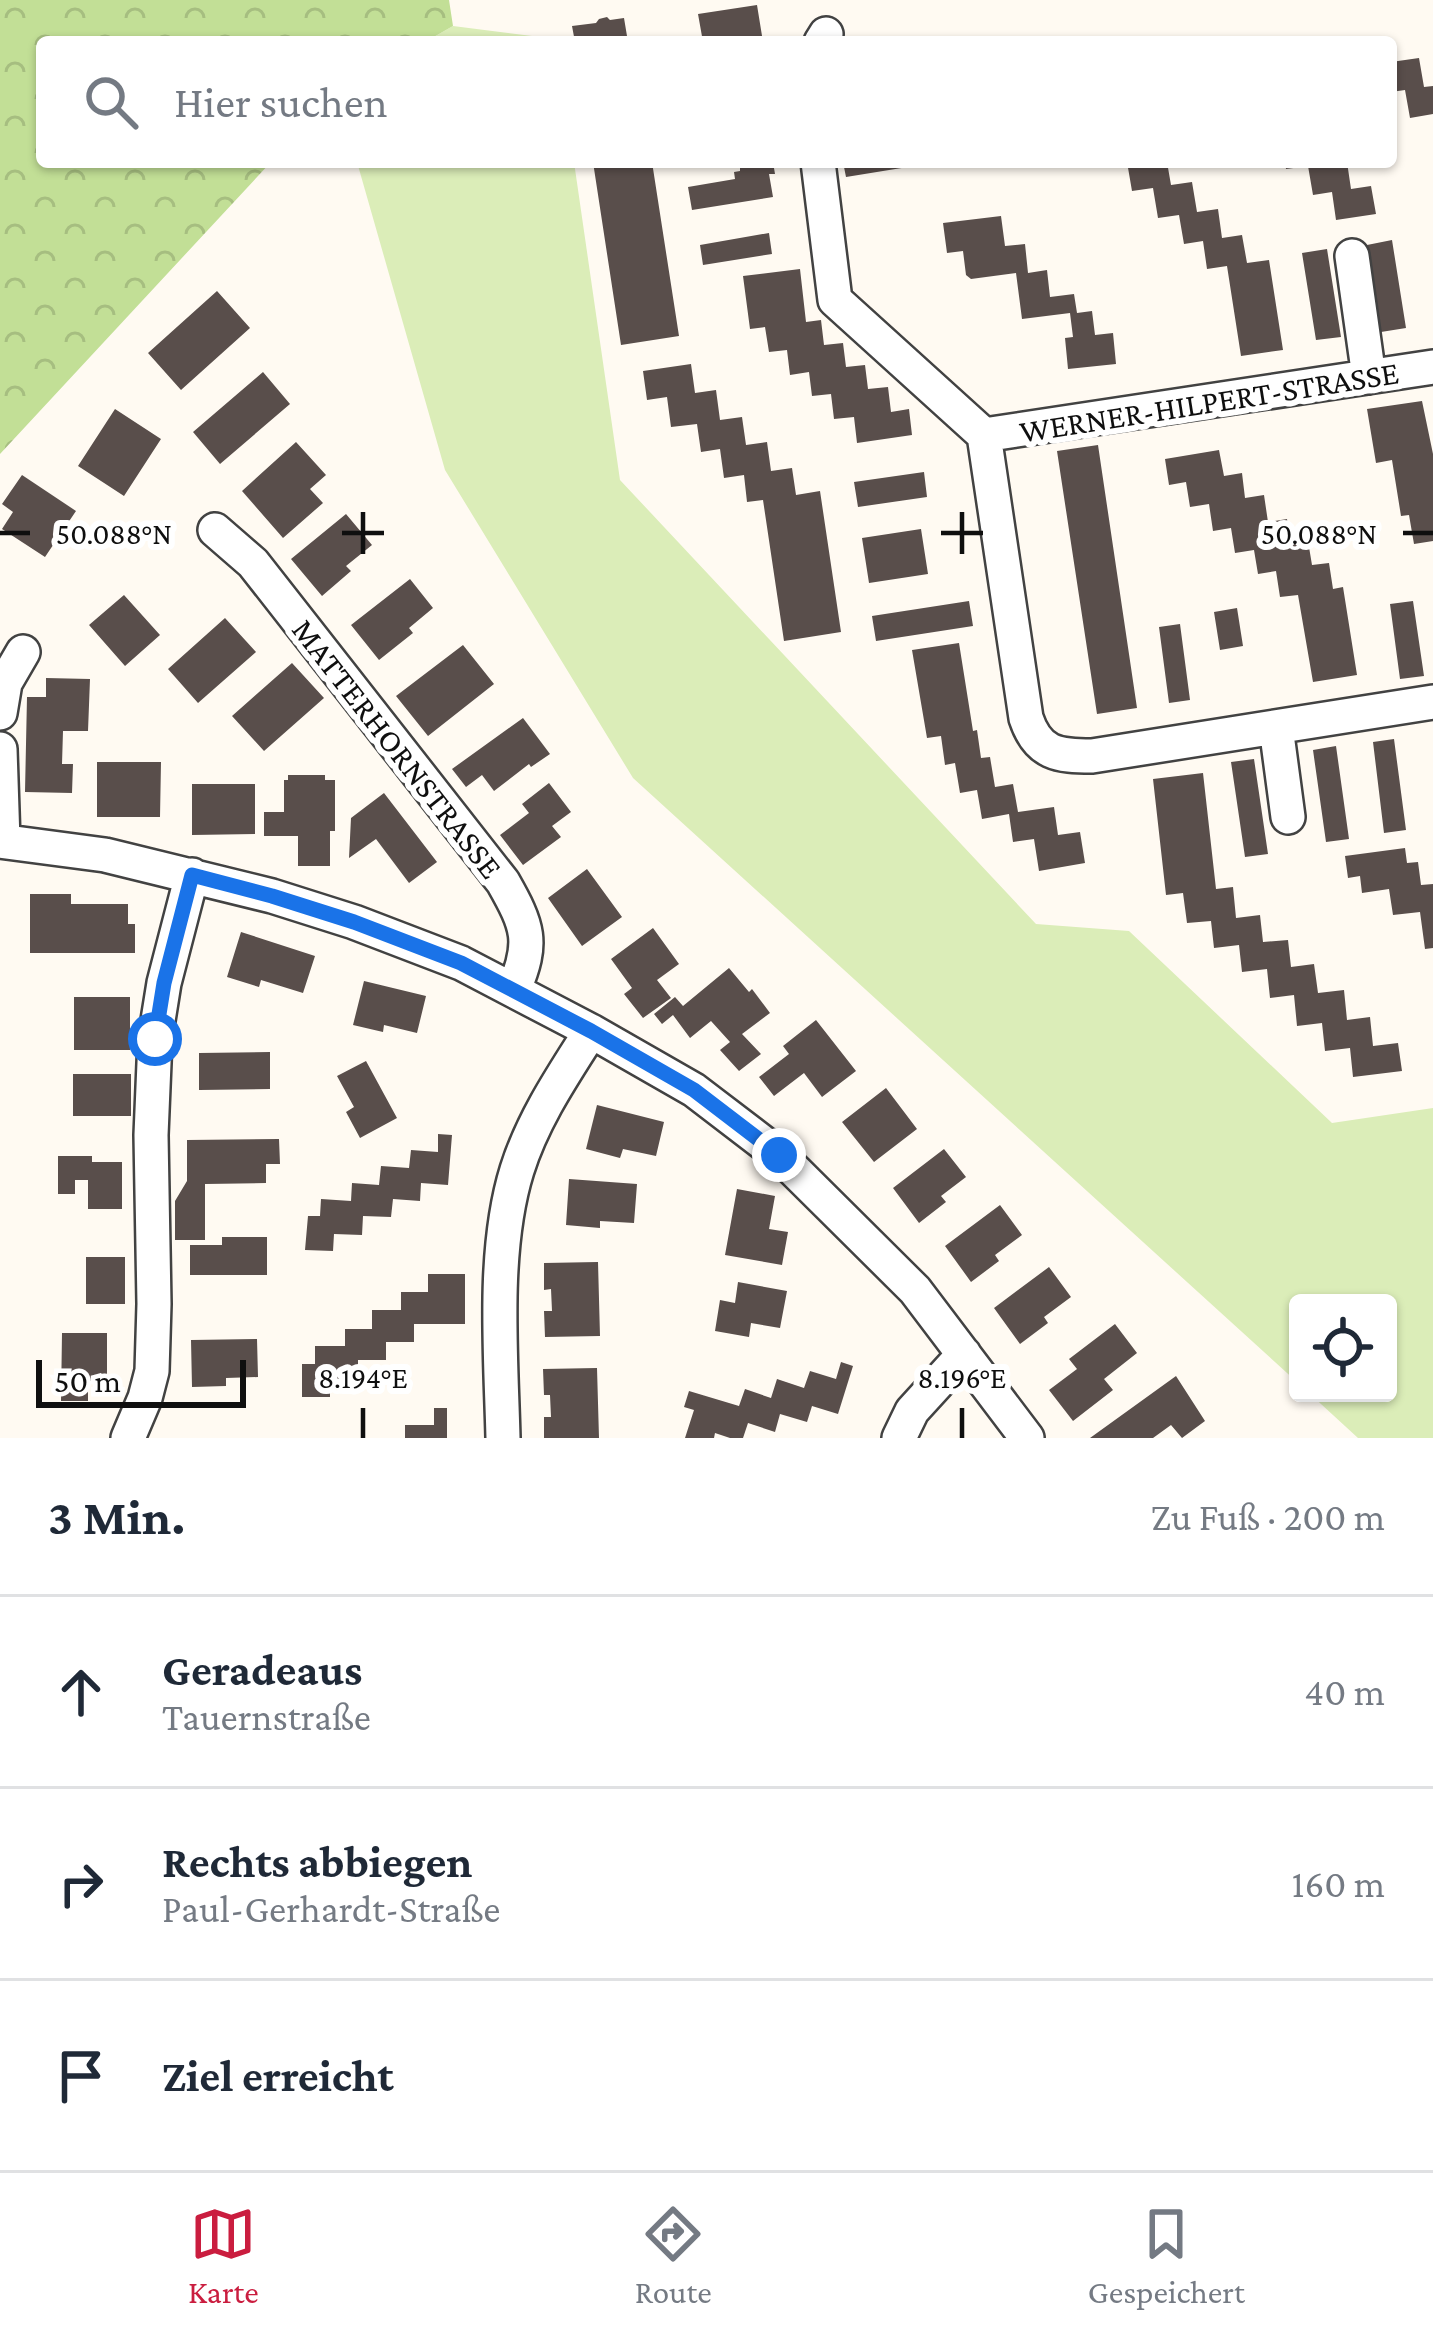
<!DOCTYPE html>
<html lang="de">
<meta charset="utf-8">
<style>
:root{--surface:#fff;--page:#f6f6f7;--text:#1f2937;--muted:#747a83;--line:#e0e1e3;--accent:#ca1d3f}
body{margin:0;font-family:"Crimson Pro",serif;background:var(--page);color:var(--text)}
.controls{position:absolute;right:36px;bottom:36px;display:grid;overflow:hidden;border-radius:12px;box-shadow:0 3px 9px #0004}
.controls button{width:108px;height:108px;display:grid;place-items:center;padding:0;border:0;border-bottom:3px solid var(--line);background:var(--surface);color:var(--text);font:60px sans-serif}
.scale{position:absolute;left:36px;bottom:30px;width:210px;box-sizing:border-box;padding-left:12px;border:6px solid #0f0f0f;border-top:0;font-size:33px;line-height:42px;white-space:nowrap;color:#0f0f0f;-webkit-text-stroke:9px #fff;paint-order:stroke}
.stop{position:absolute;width:36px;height:36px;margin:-27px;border:9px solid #1a73e8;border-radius:50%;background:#fff}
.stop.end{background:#1a73e8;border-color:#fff;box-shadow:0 3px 12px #0008}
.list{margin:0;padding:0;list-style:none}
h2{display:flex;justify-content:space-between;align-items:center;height:156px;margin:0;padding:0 48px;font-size:51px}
h2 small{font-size:39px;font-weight:400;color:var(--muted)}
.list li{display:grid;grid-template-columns:78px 1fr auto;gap:36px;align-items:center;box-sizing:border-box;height:192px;padding:0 48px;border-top:3px solid var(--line)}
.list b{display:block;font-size:45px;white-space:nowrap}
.list p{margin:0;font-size:39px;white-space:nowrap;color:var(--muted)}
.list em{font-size:39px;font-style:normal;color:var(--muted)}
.icon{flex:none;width:66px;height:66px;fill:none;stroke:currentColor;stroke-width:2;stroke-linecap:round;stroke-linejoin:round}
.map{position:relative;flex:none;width:1433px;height:1438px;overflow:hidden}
.search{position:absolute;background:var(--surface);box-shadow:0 3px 9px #0004;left:36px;right:36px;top:36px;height:132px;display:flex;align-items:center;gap:30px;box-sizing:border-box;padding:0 42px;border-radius:12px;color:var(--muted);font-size:45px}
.sheet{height:732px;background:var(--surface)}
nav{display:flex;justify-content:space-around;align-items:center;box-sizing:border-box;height:168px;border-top:3px solid var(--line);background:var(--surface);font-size:33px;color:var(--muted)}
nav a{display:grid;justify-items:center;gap:6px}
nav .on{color:var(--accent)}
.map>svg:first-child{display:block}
.grass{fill:#dbedb8}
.forest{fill:url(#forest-crowns)}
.building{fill:#594e4b}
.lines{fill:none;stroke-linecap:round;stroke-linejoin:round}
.minor-casing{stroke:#424242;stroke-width:38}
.minor{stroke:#fff;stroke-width:33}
.route{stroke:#1a73e8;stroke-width:15}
.ticks{fill:none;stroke:#0f0f0f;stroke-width:4.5}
.labels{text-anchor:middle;stroke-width:12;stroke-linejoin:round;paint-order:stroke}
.street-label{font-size:33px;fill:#0f0f0f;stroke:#fff}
.ticks-label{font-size:30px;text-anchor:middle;fill:#0f0f0f;stroke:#fff;stroke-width:12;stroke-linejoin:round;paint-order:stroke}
</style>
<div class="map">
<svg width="1433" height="1438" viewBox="0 0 1433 1438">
<defs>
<pattern id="forest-crowns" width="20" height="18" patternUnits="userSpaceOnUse" patternTransform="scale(3)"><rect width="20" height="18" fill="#c2df96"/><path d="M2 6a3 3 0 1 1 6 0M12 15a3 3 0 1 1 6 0" fill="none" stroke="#a6be80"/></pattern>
</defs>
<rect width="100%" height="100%" fill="#fffaf2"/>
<path class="grass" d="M453,26L556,39V42H425Z
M357,162H574L620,480L1036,924L1129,931L1332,1123L1433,1108V1438H1358L1309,1393H1388V1303H1298V1383L633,778L445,470Z"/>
<path class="forest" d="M0,0H449L453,26L425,42H42V162H271L0,454Z"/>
<path class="building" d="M757,5L763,42H703L698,14Z
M607,17L610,20L624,18L628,42H575L572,26L596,23L599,19Z
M1419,58L1424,87L1433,86V114L1410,118L1405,90L1391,92V62Z
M593,162H652L679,336L621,345Z
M726,162H773L775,174H769L773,197L692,210L688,187L735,179L734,172L740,171V166L727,168Z
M843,162H920V165L846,177Z
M1127,162H1167L1171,185L1192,182L1197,212L1218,209L1222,238L1242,235L1247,263L1269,260L1283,350L1241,356L1227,266L1207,269L1203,241L1184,244L1179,215L1158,218L1153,188L1132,191Z
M1285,162H1347L1351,189L1371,186L1376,214L1336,220L1332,192L1313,195L1308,166L1286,169Z
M1001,216L1005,246L1025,244L1028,273L1047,270L1050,297L1074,294L1077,313L1092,311L1095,335L1113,333L1116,364L1068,369L1065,338L1073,337L1070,313L1022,319L1016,273L971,279L966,275L963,251L947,253L943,223Z
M769,233L772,254L703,265L700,245Z
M1392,240L1406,328L1381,332L1367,245Z
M1327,249L1341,337L1316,340L1302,253Z
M800,269L806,322L821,320L824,345L843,343L846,367L865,365L868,389L888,387L891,412L909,409L912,435L857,443L854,417L834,419L831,394L812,396L809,372L790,375L787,350L769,352L765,327L750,329L743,276Z
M217,291L250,328L181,390L148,353Z
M691,364L695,393L716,390L720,420L742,417L746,445L767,442L771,471L792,468L796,495L820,491L841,632L784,641L763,500L747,502L744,475L724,478L720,449L701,452L697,424L671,427L667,397L647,400L643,371Z
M263,372L290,404L220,464L193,432Z
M1422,401L1433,454V541L1414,544L1409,515L1401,516L1392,460L1376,463L1367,409Z
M115,409L161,439L124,496L78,466Z
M296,442L326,475L310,489L323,503L283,538L242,491Z
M1098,445L1137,708L1097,714L1057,451Z
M1219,450L1224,476L1242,473L1245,498L1264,495L1268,522L1287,519L1291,544L1308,541L1312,565L1329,563L1333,589L1343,587L1357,675L1313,682L1298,595L1280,597L1276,571L1258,574L1254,550L1235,553L1231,528L1213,531L1209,504L1190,507L1186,482L1169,485L1165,459Z
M924,472L927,497L858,507L854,482Z
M22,475L76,511L45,557L2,529L13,512L2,504Z
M346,514L372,545L346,566L351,571L322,596L291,559Z
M921,529L928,574L869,583L862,538Z
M410,579L433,608L409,628L413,633L379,660L351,625Z
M124,595L160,635L125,666L89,625Z
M969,601L973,626L876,641L872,616Z
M1413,601L1424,676L1400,679L1390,604Z
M1237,608L1243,646L1220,650L1214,612Z
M225,618L256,652L198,703L168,669Z
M1180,624L1190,700L1169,703L1159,627Z
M959,643L973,731L977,730L981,758L990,757L995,787L1013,784L1018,812L1054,807L1058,835L1080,832L1085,863L1039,871L1034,839L1013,842L1009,814L982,819L977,790L960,793L955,763L945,765L941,736L927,738L912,650Z
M463,645L494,684L428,736L396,696Z
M292,663L324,698L264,751L232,716Z
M46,678L90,679L88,731H63L62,764H73L72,793L25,792L27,697H46Z
M523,718L550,754L531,767L529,764L494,791L482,775L466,787L452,769Z
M1394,739L1406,830L1384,833L1373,742Z
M1336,746L1349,839L1326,842L1313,750Z
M1254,759L1268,854L1245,857L1231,762Z
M97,762H161L160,817H97Z
M1203,773L1216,889L1233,887L1236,918L1260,915L1263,942L1288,940L1291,967L1314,964L1318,993L1344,990L1347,1020L1370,1017L1373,1046L1398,1043L1402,1071L1353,1077L1350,1048L1325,1051L1322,1023L1297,1026L1294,995L1270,998L1267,969L1242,972L1239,945L1214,948L1211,921L1187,923L1183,893L1166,895L1153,779Z
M288,775H325V780H335V831H330V866H298V836H264V812H284V780H288Z
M549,783L571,812L552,826L561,837L523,865L500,835L529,813L522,804Z
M192,784H255V834L192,835Z
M384,793L437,862L409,883L376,839L349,858L351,818Z
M1405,848L1407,863L1418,862L1421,885L1433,884V948L1425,949L1420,912L1393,915L1389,889L1362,893L1360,876L1348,878L1345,856Z
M587,869L622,917L582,946L548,898Z
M30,894H71V904H128V924H135V953H30Z
M653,928L679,964L657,980L671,998L643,1018L624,994L632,988L611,959Z
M241,932L315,956L303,993L261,980L259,987L227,977Z
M729,968L749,992L752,989L770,1013L742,1034L761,1054L739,1071L720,1050L730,1042L711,1021L690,1038L673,1015L662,1024L654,1014L675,997L683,1006Z
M364,981L426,996L417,1033L384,1025L383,1032L353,1025Z
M74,997H130V1050H74Z
M816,1020L856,1071L822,1097L804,1073L774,1096L759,1077L789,1054L783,1046Z
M270,1052V1089L199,1090V1053Z
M366,1061L397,1118L360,1138L346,1112L354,1107L337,1076Z
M73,1074H131V1116H73Z
M886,1088L917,1129L874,1162L842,1122Z
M597,1105L664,1122L656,1156L623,1149L620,1158L586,1149Z
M438,1134L452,1135L448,1185L421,1183L420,1201L393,1199L391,1217L363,1216L362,1235L334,1234L333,1251L305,1250L308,1216H320L321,1199L351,1201L352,1183L379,1185L381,1166L409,1168L411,1150L438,1152Z
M279,1139L280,1164H266V1183L205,1184V1240H175V1201L187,1181V1140Z
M944,1149L966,1177L941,1196L946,1202L919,1223L893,1188Z
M58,1156H92V1162H122V1209H88V1180H75V1194H58Z
M569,1179L637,1184L634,1223L600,1221V1228L566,1225Z
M737,1189L775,1196L769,1229L788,1232L782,1265L725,1255Z
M1000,1205L1022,1235L995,1255L999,1261L971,1282L945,1246Z
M222,1237H267V1275H190V1245H222Z
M86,1257H125V1304H86Z
M598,1262L600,1336L545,1337L544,1311H552L551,1289L544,1290V1263Z
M1049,1267L1071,1297L1044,1317L1048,1323L1020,1344L994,1308Z
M428,1274H465V1324H414V1342H386V1360H358V1380H330V1397H302V1364H315V1346H345V1329H372V1310H401V1292H428Z
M738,1282L787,1291L780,1328L751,1323L749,1337L715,1331L720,1300L735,1303Z
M1115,1324L1137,1353L1104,1379L1113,1390L1073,1421L1049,1390L1077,1369L1069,1359Z
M62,1333H107V1381H88V1401H61Z
M257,1339L258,1377L226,1378V1386L192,1387L191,1340Z
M841,1362L853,1366L838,1414L812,1406L807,1422L780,1414L775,1432L748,1423L743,1438H730L715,1433L714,1438H685L694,1410L684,1407L689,1391L739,1406L745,1389L771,1398L777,1379L804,1388L810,1371L836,1379Z
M597,1368L599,1438H544V1417H551L550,1395H544L543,1369Z
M1176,1376L1205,1421L1182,1438L1171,1425L1153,1438H1090Z
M434,1408H447V1438H405V1425H434Z"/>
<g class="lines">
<g class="minor-casing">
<path id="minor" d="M821,42L826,34
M818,162L835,300L984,435L1433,367
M1352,256L1369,377
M984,435L1026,718C1038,754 1058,756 1092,756L1433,702
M215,530L253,563L503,882C528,926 534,942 514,989
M0,713L5,683L23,652
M1276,727L1288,817
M0,749L3,841
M0,841L105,855L272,896L354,922L461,963L591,1031L694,1090L779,1155L915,1290L1027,1438
M128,1438L145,1398L152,1371L154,1304L151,1135L155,1039L164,983L192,875
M503,1438C501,1354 492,1250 517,1170C533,1119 563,1075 591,1031
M899,1438L912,1411L964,1354"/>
</g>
<use href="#minor" class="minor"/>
</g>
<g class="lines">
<path class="route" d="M155,1039L164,983L192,875L272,896L354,922L461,963L591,1031L694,1090L779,1155"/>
</g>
<path class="ticks" d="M363,512V554M962,512V554M0,533H30M342,533H384M941,533H983M1403,533H1433M363,1408V1438M962,1408V1438"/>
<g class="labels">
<g class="street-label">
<text transform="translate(1209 401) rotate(-9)" y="12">WERNER-HILPERT-STRASSE</text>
<text transform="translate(398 748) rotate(52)" y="12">MATTERHORNSTRASSE</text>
</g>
</g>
<g class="ticks-label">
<text x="114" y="544">50.088°N</text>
<text x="1319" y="544">50.088°N</text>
<text x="363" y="1388">8.194°E</text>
<text x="962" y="1388">8.196°E</text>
</g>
</svg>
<div class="controls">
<button><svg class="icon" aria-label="locate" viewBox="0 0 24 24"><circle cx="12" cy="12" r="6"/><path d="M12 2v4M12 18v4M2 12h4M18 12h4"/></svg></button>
</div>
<div class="scale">50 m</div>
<div class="stop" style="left:155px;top:1039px"></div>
<div class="stop end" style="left:779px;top:1155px"></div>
<div class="search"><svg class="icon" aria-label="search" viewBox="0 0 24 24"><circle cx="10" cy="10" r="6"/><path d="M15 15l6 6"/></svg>Hier suchen</div>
</div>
<section class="sheet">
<h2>3 Min.<small>Zu Fuß · 200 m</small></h2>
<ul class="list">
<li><svg class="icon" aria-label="ahead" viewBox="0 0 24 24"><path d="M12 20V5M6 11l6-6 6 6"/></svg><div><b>Geradeaus</b><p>Tauernstraße</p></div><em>40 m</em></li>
<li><svg class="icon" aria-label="right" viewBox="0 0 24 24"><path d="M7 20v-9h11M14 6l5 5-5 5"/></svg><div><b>Rechts abbiegen</b><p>Paul-Gerhardt-Straße</p></div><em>160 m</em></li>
<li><svg class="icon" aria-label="arrive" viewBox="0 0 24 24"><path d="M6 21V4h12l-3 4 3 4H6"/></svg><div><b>Ziel erreicht</b></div></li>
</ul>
</section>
<nav>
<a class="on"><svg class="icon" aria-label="map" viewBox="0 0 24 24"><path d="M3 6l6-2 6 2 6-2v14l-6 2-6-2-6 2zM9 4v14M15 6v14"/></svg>Karte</a>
<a><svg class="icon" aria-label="directions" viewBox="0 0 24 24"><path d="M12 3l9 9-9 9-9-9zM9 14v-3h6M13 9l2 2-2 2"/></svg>Route</a>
<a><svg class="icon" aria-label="saved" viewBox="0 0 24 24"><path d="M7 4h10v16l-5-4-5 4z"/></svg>Gespeichert</a>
</nav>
